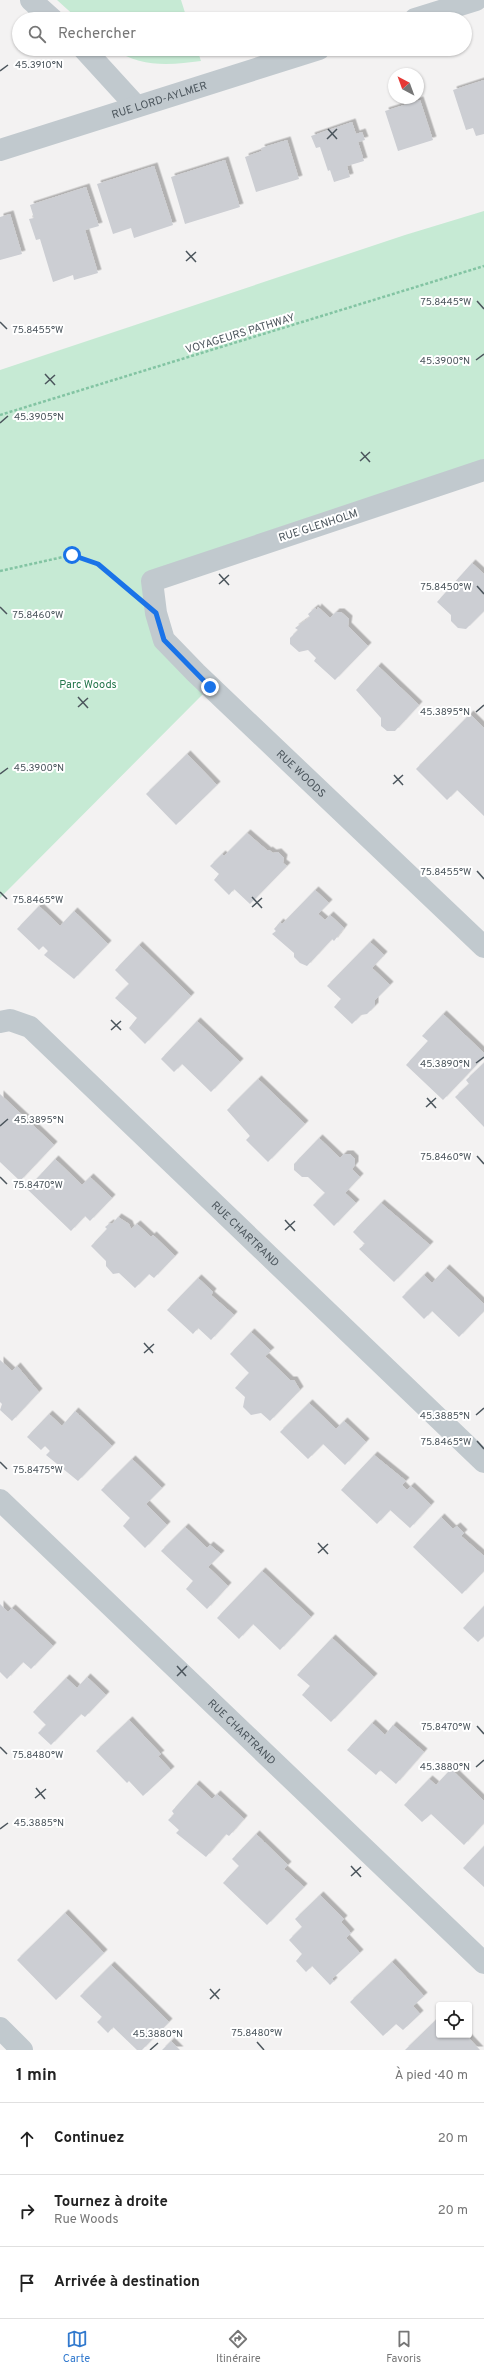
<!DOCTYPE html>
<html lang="fr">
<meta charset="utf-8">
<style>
:root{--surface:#fff;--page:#f2f2f2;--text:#222;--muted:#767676;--line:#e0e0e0;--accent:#3179ce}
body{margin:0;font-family:Overpass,sans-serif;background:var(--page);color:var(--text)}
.controls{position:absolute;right:12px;bottom:12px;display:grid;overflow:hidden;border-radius:4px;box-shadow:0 1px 3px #0004}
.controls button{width:36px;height:36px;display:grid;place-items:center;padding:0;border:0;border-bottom:1px solid var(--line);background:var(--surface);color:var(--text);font:20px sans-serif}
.compass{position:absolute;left:388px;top:68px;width:36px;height:36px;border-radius:50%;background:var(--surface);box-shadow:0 1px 3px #0004;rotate:319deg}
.stop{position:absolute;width:12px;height:12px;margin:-9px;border:3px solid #1a73e8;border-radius:50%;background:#fff}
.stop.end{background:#1a73e8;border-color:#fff;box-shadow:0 1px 4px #0008}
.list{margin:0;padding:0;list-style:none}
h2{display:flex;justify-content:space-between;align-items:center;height:52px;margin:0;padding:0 16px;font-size:17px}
h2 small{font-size:13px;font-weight:400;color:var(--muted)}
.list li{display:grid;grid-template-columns:26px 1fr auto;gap:12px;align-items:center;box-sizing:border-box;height:72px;padding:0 16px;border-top:1px solid var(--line)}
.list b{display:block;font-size:15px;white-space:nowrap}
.list p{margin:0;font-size:13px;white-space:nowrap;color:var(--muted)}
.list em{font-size:13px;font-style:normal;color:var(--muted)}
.icon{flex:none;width:22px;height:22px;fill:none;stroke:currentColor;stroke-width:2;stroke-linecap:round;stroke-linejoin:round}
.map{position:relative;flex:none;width:484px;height:2050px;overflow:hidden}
.search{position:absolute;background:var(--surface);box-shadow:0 1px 3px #0004;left:12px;right:12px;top:12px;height:44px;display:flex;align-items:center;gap:10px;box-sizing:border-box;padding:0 14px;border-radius:22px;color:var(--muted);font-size:15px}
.sheet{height:268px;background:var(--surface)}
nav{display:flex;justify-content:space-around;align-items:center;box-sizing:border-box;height:56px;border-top:1px solid var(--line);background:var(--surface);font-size:11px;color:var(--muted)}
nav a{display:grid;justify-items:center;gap:2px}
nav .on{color:var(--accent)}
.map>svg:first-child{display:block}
.green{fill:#c6ead4}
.building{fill:#ccced3;filter:url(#shadow)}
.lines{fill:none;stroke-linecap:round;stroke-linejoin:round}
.path{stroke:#83c4a3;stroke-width:2.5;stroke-dasharray:3 2;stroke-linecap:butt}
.street{stroke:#c1c9ce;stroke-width:22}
.route{stroke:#1a73e8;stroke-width:5}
.ticks{fill:none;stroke:#4b555c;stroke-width:1.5}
.labels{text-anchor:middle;stroke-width:4;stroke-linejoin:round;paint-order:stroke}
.street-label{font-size:11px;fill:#4b555c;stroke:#fff}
.park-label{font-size:11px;fill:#24764b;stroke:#fff}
.ticks-label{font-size:10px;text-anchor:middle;fill:#4b555c;stroke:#fff;stroke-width:4;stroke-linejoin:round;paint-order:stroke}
</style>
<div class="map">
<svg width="484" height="2050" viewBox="0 0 484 2050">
<defs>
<filter id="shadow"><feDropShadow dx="3.5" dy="-3.5" stdDeviation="0" flood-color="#0004"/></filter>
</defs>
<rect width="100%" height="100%" fill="#f3f2f2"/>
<path class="green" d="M57,0H181L187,19H78Z
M115,49H197L201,61C172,65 139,68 115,49Z
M484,211V470L152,581L156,613L210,687L0,898V370L405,235Z"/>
<path class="building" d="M484,80V134L476,136L473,128L466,130L453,90Z
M420,100L433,140L398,151L385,111Z
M352,122L356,134L362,132L365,140L358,142L364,161L347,166L350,177L334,182L330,170L328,171L320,147L316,148L311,136Z
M287,140L299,179L256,192L245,157L262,151L261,148Z
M225,160L240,207L185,224L171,177Z
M154,166L173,225L134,238L131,228L113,234L97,184Z
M86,187L99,226L85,230L98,273L74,280L73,275L53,282L40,239L36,240L29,219L34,218L30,205Z
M10,214L22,254L0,260V217Z
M472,563L484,574V611L466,629L458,628L451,621V615L437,602Z
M318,607L330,618L336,612H341L349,619L348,626L368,646L335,680L314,661L316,658L308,650L299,652L290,644V638L298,630L295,628L310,617L308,614L315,608L317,610Z
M378,666L419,705L395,731H387L381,726V718L356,690Z
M470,714L484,728V816L457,790L447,800L416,769Z
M187,754L217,785L176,825L146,794Z
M247,833L268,851L269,850L273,853L278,852L284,858L283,863L287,866L250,904L234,889L229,895L214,880L219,874L210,866L222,854L224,856Z
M315,890L329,903L318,914L325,920L330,915L344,928L334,941L332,939L307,966L300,963L294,957V953L272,934L276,931L274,929L280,922L282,924Z
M39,906L60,926L74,911L108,944L74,979L44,955L48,951L43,946L39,950L17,929Z
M370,942L384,955L372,968L390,985L375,1000V1006L367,1014L361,1015L352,1024L334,1007L341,999L327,986Z
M139,945L191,996L145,1044L129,1028L137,1018L115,998L129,984L115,970Z
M443,1014L484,1053V1057L443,1100L406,1065L428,1041L422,1036Z
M197,1021L240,1062L211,1092L182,1064L174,1072L161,1059Z
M484,1063V1127L455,1097L469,1084L466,1080Z
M258,1079L305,1124L268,1162L246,1140L250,1136L227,1110Z
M0,1094L54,1145L20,1181L0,1162Z
M319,1138L340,1158L344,1154H350L355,1159V1165L352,1169L360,1177L345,1193L356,1203L334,1226L313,1205L325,1193L308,1177H302L294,1170V1164Z
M55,1159L82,1185L90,1177L112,1198L90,1221L85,1216L71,1231L27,1189Z
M381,1203L430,1245L394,1282L359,1249L365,1244L353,1232Z
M118,1217L129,1224L131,1229L137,1224L151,1237L153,1235L175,1256L154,1278L149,1274L135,1288L119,1273L113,1274L106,1266V1261L91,1246L107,1229L105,1227L110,1223L112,1224Z
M446,1268L484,1304V1311L459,1337L432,1311L424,1319L402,1297L424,1275L432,1283Z
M198,1278L213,1292L211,1295L234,1315L211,1340L198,1328L193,1334L167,1310Z
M251,1332L271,1351L265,1356L290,1380H294L300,1390L270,1421L261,1413L251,1415L243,1407L245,1397L235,1388L249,1373L230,1354Z
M0,1360L12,1371L17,1366L39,1392L12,1421L0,1410L2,1404L0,1402Z
M309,1403L336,1429L344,1421L366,1442L345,1465L323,1444L308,1459L280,1432Z
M75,1411L112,1446L78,1481L46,1455L50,1451L45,1446L41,1450L27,1437L49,1414L62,1426Z
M374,1455L406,1481L402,1485L407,1490L411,1486L431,1505L410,1528L390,1510L377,1524L341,1490Z
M132,1459L162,1488L146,1504L167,1525L145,1548L123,1526L130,1518L101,1490Z
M441,1517L453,1529L457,1526L464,1533L461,1536L484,1556V1571L462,1594L413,1547Z
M185,1527L207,1548L210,1545L221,1554L208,1567L228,1586L207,1609L186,1589L193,1581L161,1551Z
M262,1571L311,1617L280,1650L253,1624L239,1639L217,1618Z
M0,1604L8,1612L12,1608L53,1646L31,1669L23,1662L7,1679L0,1672Z
M484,1606V1636L478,1642L463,1628Z
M332,1638L374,1677L331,1722L302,1695L310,1686L297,1675Z
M87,1677L106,1695L85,1717L81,1714L51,1745L38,1733L46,1725L33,1712L66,1678L77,1688Z
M129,1720L161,1754L158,1756L171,1770L143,1796L129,1781L127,1783L96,1751Z
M372,1723L385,1735L393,1725L424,1752L396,1784L380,1770L376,1775L347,1750Z
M451,1769L484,1801V1823L464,1845L431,1814L422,1822L404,1805L429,1779L436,1785Z
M196,1784L212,1799L217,1794L244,1819L229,1836L226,1834L206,1857L176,1833L179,1830L168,1820L174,1814L172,1811Z
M256,1834L288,1865L284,1869L304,1887L267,1925L223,1883L239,1866L232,1859Z
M484,1846V1887L463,1868Z
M320,1895L344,1919L341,1922L351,1933L346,1938L360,1953L332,1979L334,1981L330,1985L312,1966L306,1972L296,1961L302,1954L289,1940L302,1927L295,1919Z
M65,1913L104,1953L56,2000L17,1960Z
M392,1962L424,1996L413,2006L420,2014L403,2030L396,2024L383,2036L350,2002Z
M111,1965L169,2022L142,2050H137L113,2027L108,2033L97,2022L102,2017L80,1996Z
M439,2017V2035H466L480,2050H405Z
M171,2041L180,2050H162Z"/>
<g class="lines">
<path class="path" d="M0,415L484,266
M0,571L72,555L98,564L124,586"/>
<g class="street">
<path d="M31,0L52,19"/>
<path d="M415,19L476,0"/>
<path d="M84,49L136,106"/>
<path id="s1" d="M0,150L319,49"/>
<path id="s2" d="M484,470L152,581L156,613L164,640L196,673L484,947"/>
<path id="s3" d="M0,1022L10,1020L30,1027L484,1462"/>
<path id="s4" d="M0,1500L484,1963"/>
<path d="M0,2028L22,2050"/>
</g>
</g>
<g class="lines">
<path class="route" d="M72,555L98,564L156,613L164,640L210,687"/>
</g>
<path class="ticks" d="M0,71L8,65M328,129L337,139M327,139L337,129M186,251L196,262M186,261L196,252M477,301L484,309M0,322L7,329M476,360L484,354M45,374L55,385M45,384L55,375M0,423L8,416M361,452L370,462M360,461L370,452M219,574L229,585M219,584L229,575M477,586L484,594M0,607L7,614M78,697L88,708M78,707L88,698M476,712L484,705M0,774L8,768M394,775L403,785M393,784L403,775M477,871L484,879M0,892L7,899M252,897L262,908M252,907L262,898M111,1020L121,1030M111,1030L121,1021M476,1063L484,1057M427,1098L436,1108M426,1107L436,1098M0,1126L8,1119M477,1156L484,1164M0,1177L7,1184M285,1220L295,1231M285,1230L295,1221M144,1343L153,1353M144,1353L154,1344M476,1415L484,1408M477,1441L484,1449M0,1462L7,1469M318,1543L328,1554M318,1553L328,1544M177,1666L186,1676M177,1676L187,1666M477,1726L484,1734M0,1747L7,1754M476,1767L484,1760M36,1788L45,1799M35,1798L46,1789M0,1829L8,1823M351,1866L361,1877M351,1876L361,1867M210,1989L219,1999M210,1999L220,1989M257,2042L264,2050M150,2050L158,2043"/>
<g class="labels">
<g class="street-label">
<text dy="4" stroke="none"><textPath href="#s1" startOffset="167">RUE LORD-AYLMER</textPath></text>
<text transform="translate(240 333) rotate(-17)" y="4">VOYAGEURS PATHWAY</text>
<text transform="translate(318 525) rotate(-18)" y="4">RUE GLENHOLM</text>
<text dy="4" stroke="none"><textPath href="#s2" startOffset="602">RUE WOODS</textPath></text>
<text dy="4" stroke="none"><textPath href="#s3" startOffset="330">RUE CHARTRAND</textPath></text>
<text dy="4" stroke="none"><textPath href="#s4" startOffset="335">RUE CHARTRAND</textPath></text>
</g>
<g class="park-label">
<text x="88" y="688">Parc Woods</text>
</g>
</g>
<g class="ticks-label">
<text x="39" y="68">45.3910°N</text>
<text x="446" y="305">75.8445°W</text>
<text x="38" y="333">75.8455°W</text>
<text x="445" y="364">45.3900°N</text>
<text x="39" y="420">45.3905°N</text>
<text x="446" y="590">75.8450°W</text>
<text x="38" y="618">75.8460°W</text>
<text x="445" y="715">45.3895°N</text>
<text x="39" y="771">45.3900°N</text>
<text x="446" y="875">75.8455°W</text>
<text x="38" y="903">75.8465°W</text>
<text x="445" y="1067">45.3890°N</text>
<text x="39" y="1123">45.3895°N</text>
<text x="446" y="1160">75.8460°W</text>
<text x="38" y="1188">75.8470°W</text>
<text x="445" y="1419">45.3885°N</text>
<text x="446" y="1445">75.8465°W</text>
<text x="38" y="1473">75.8475°W</text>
<text x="446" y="1730">75.8470°W</text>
<text x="38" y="1758">75.8480°W</text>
<text x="445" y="1770">45.3880°N</text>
<text x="39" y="1826">45.3885°N</text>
<text x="257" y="2036">75.8480°W</text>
<text x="158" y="2037">45.3880°N</text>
</g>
</svg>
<div class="controls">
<button><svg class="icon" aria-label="locate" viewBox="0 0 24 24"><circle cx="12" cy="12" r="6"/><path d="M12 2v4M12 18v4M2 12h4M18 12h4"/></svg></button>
</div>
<svg class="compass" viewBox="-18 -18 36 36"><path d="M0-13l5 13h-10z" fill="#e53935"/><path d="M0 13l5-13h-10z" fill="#767676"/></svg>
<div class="stop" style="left:72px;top:555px"></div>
<div class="stop end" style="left:210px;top:687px"></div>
<div class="search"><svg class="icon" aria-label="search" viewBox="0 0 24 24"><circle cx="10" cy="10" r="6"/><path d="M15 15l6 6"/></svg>Rechercher</div>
</div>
<section class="sheet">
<h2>1 min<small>À pied · 40 m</small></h2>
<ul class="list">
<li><svg class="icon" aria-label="ahead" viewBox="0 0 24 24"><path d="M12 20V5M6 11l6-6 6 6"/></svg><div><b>Continuez</b></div><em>20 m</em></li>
<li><svg class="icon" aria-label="right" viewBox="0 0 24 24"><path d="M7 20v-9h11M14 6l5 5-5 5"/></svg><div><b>Tournez à droite</b><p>Rue Woods</p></div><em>20 m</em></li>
<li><svg class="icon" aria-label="arrive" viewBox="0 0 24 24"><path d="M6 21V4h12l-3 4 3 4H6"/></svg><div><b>Arrivée à destination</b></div></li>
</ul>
</section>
<nav>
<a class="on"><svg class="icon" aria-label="map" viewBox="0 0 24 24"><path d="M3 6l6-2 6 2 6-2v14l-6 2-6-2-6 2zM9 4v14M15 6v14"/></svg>Carte</a>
<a><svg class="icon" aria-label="directions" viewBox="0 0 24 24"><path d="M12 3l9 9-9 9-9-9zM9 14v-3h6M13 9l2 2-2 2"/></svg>Itinéraire</a>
<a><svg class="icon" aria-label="saved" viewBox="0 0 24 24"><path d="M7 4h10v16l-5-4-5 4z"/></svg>Favoris</a>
</nav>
